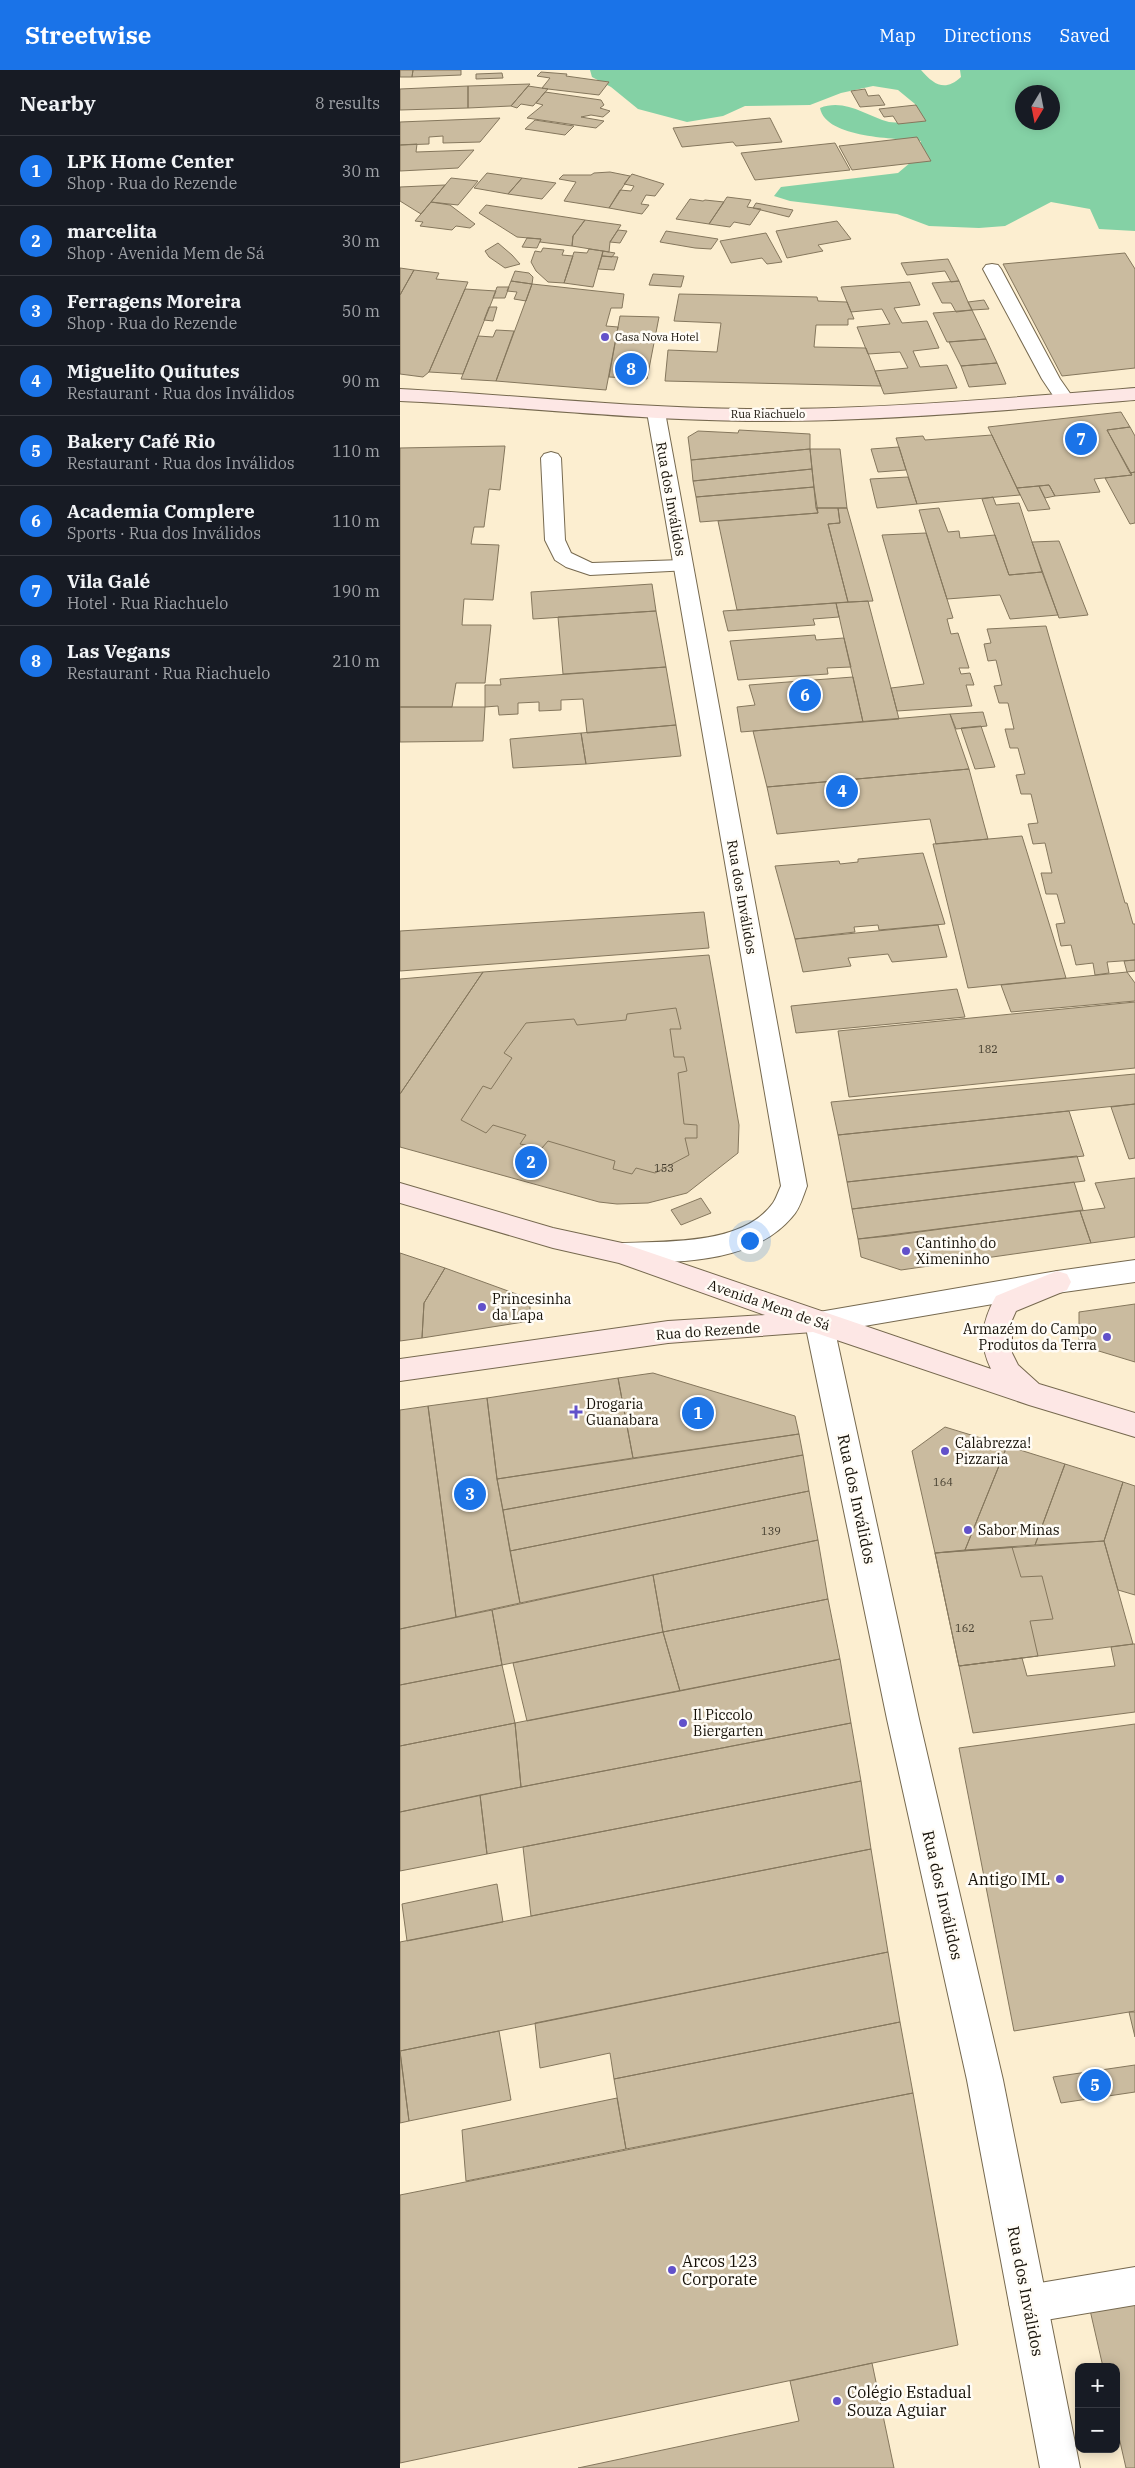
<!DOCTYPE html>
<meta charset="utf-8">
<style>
:root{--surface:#171b24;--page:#20242c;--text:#f1f3f6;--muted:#9ea1a6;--line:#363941;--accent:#1a73e8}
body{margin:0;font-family:"IBM Plex Serif",serif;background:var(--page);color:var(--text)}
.controls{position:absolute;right:15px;bottom:15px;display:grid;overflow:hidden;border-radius:10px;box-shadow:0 2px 12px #0003}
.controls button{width:45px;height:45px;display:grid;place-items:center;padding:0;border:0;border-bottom:1px solid var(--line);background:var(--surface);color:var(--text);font:25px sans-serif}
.compass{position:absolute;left:615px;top:15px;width:45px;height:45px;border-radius:50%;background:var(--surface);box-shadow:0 2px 12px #0003;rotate:190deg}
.you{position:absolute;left:349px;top:1170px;width:18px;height:18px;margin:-12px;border:4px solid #fff;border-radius:50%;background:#1a73e8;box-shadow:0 0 0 8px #1a73e833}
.badge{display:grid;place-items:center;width:32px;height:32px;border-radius:50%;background:var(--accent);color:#fff;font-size:16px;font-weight:700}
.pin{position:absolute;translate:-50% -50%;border:2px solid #fff;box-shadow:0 1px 5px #0006}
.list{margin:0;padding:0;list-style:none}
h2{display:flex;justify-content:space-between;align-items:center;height:65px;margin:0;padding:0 20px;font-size:21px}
h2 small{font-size:16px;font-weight:400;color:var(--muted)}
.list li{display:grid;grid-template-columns:32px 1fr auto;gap:15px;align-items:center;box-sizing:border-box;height:70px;padding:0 20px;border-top:1px solid var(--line)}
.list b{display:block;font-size:19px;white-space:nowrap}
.list p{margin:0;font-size:16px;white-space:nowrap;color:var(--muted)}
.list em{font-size:16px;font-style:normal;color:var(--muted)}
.map{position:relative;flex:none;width:735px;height:2398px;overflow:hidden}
header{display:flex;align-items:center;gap:30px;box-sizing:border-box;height:70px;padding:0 25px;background:var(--accent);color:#fff}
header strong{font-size:24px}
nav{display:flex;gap:28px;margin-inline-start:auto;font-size:18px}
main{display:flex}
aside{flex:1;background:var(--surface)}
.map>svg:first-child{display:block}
.green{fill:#84d1a5;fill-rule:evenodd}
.building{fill:#cabb9f;stroke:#85775d}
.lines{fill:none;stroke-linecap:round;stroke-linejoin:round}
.lane-casing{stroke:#76694f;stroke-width:2}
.street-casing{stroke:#76694f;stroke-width:2}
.secondary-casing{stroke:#76694f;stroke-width:2}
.lane{fill:#fff;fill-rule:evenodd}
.street{fill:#fff;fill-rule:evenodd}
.secondary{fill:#fde7e5;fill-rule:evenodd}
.poi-dot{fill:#6251ca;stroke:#fffcf6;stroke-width:2}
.labels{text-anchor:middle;stroke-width:5;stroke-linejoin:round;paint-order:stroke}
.far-poi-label{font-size:11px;fill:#151007;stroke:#fffcf6;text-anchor:start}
.far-street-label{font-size:11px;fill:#151007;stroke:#fffcf6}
.number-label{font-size:11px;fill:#423b2d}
.street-label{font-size:14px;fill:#151007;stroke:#fffcf6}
.poi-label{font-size:14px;fill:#151007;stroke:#fffcf6;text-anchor:start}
.near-street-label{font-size:16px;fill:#151007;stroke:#fffcf6}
.near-poi-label{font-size:16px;fill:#151007;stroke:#fffcf6;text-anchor:start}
</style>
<header>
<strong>Streetwise</strong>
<nav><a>Map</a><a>Directions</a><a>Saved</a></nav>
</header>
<main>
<aside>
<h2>Nearby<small>8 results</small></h2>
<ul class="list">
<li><span class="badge">1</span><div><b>LPK Home Center</b><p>Shop · Rua do Rezende</p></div><em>30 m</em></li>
<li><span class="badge">2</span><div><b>marcelita</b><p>Shop · Avenida Mem de Sá</p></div><em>30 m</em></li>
<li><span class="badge">3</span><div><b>Ferragens Moreira</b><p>Shop · Rua do Rezende</p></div><em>50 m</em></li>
<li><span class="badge">4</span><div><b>Miguelito Quitutes</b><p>Restaurant · Rua dos Inválidos</p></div><em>90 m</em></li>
<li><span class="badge">5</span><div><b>Bakery Café Rio</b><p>Restaurant · Rua dos Inválidos</p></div><em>110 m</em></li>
<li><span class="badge">6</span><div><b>Academia Complere</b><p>Sports · Rua dos Inválidos</p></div><em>110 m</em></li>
<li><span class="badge">7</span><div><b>Vila Galé</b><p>Hotel · Rua Riachuelo</p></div><em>190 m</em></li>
<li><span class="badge">8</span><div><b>Las Vegans</b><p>Restaurant · Rua Riachuelo</p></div><em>210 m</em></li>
</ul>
</aside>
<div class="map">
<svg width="735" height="2398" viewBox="0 0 735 2398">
<rect width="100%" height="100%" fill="#fceed0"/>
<path class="green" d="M190,0H521C534,15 545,22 561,7L560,0H735V161L699,159L690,139L651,132L605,156L579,158L529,156L497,144L390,131L374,126L381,117L498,103L517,87L521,71C497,68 426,69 420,38C445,28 466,46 489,52C495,53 502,52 509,52L517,45L515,34L498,20L473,16L441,23L410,35L345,36L323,46L287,52L238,39L211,17L192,7ZM622,22H652V52H622Z"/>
<path class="building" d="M0,0H13L12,7H0Z
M13,0H61V5L12,7Z
M141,2L167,4L166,6L209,12L199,25L148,19L142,18L150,8L137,6Z
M102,3L103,8L76,9V4Z
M130,14L111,36L68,38V16Z
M68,16V38L0,40V19Z
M128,16L148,19L133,36L121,34L117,38L111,36Z
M465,19L468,26L479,25L485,35L460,37L451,21Z
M145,22L201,30L204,35L200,38L210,41L203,47L191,45L181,47L204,51L196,58L127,48L143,35L136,33Z
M516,35L526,51L498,54L493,46L484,47L479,39Z
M100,48L80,72L43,73V66L29,67V74L0,75V52Z
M370,48L382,72L336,76L333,72L282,77L273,58Z
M135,50L174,56L165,65L125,59Z
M517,67L531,91L452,100L439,76Z
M435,73L450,100L355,110L341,83Z
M17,74L16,82L74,80L58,98L0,101V75Z
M210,102L230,106L209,138L164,131L176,112L159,109L163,105H191L194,103Z
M87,103L122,108L108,124L74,118Z
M232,104L264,114L255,126L246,125L241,134L249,135L242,144L209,138L220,120L231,121L234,116L224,114Z
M51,108L78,111L58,135L31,132Z
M122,108L156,113L142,129L108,124Z
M45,115L21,144L0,131V117Z
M327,127L351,130L347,137L361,139L350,155L334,152L330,157L309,154Z
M290,129L303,131L305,130L324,132L309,154L276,149Z
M31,132L50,135L75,154L70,158L56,156L52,160L20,156L23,152L15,151Z
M356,133L393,140L389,147L353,138Z
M86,135L185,150L173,166L172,176L140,172L141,169L117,167L79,143Z
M185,150L221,155L210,172L209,182L172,176L173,166Z
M437,151L451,169L418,175L423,181L387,188L376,161Z
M218,160L227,161L220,173L210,172Z
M266,161L318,169L311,179L295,178L260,172Z
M366,163L382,192L367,194L362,188L331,193L320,171Z
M127,168L141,169L137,178L122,177Z
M98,173L112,185L120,194L105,198L89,187L85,181Z
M143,178L164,180L162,185L173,186L164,213L148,212L136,201L131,192L135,181L141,182Z
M189,179L203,181L193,217L164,213L174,182L187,183Z
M203,181L215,183L212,187L202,186Z
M725,183L735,199V298L662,306L603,194Z
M202,186L218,187L214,200L198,199Z
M548,189L559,211L551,212L545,201L507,205L501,193Z
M0,198L14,200L0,225Z
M14,200L39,203L36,209L68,212L29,302L23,307L0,304V225Z
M115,201L129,203L133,207L132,214L111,211Z
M253,204L284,206L281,217L249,215Z
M111,211L132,214L126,231L114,229L117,222L107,221Z
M559,211L568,232L572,240L556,242L551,233H542L532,213Z
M510,212L520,235L494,238L502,253L527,251L539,278L513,281L520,297L547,295L557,318L484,324L475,301L508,298L500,282L468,284L457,257L490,254L482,239L451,242L441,217Z
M132,214L224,224L222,238H211L206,256L218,257L206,320L96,311Z
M97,217H109L105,228H93Z
M65,219L96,221L63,304L29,302Z
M279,224L417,227L418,231L447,232L454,249H448V255H416L414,277L466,278L481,316L265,311L268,280L317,282L321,253L274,251Z
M584,230L589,239L572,240L568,232Z
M89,237H97L93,251L84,250Z
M572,240L586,269L547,272L533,243Z
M220,246L259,247L247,309L209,307Z
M96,260L114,261L96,311L61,309L78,266L93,267Z
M586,269L597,293L561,296L549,272Z
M597,293L606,314L569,317L561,296Z
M721,342L730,357L707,360L732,405L694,409L700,422L655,426L649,415L617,418L588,357Z
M730,357L735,366V402L730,403L707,360Z
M339,360L410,364V379L291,390L288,367L298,361L338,363Z
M592,365L620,425L517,434L496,368L523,366L525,370Z
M105,376L100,420L89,419L84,457H74L71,474L99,475L93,530L64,529L62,555H91L85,613H56L52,637H0V378Z
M499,377L506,400L478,402L471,379Z
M410,379L412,399L293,411L291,390Z
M410,379H440L447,438H416Z
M412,399L414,417L296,427L293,411Z
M735,402V453L730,454L705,408L732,405L730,403Z
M508,407L517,434L477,438L470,409Z
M649,415L655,426L645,428L639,416Z
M639,416L650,439L628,441L617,418Z
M414,417L418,443L300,452L296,427Z
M593,427L596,435L619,433L642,502L609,505L582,429Z
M416,438H438L440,453L428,454L448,532L337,540L318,451L418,443Z
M438,438H447L473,531L448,532L428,454L440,453Z
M539,438L548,462L559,461L560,468L595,465L609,505L642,502L658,545L610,549L600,525L547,529L519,440Z
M526,463L553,548L547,549L551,564L558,563L569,598H559L561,604L570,603L574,615H566L572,636L497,641L491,618L524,614L482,465Z
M659,471L665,486L688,545L659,548L632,472Z
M252,514L256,541L133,549L131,522Z
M468,531L491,618L499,649L463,652L436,533Z
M436,533L439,547L413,549L415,555L328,561L323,541Z
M256,541L266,597L163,604L158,547Z
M646,556L725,833H727L733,854H735V890L707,892L709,903L695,905L693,893L676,895L671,875L661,876L656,854L665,853L657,824H646L641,803H652L645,773L633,774L628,754L638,753L631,724H621L616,705L625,704L618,678H610L605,659H614L608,633H599L594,616L602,615L596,590L588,591L584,574L591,573L587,559Z
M415,565L416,570L444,568L451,597L427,598L428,604L338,610L330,571Z
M266,597L276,655L187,663L183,629L161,630V640L139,641V632L118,633V644L99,645L98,636L85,637V615H101L100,609Z
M453,607L463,652L341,662L337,637L355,635L349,615Z
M0,637H85L83,671L0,672Z
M583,642L587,656L556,659L550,644Z
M550,644L569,699L367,717L353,661Z
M276,655L281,686L186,694L181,663Z
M581,656L595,697L575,699L561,658Z
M181,663L186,694L113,698L110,669Z
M569,699L588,769L536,774L530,749L377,764L367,717Z
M622,766L666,908L568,918L533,774Z
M523,783L545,854L479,860L478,855L454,857L455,862L395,869L375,796L439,791L440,794L458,792V789Z
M304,842L309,878L0,901V861Z
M538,855L547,887L492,892L488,884L448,888L451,896L403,902L395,869Z
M309,885L339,1055L338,1083L287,1123L248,1133L217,1134L199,1132L0,1077V1024L83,902Z
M735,890V901L727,902L724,891Z
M83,902L0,1024V909Z
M727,902L735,913V931L611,942L601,915Z
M557,919L565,947L396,963L391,936Z
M735,932V998L449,1027L438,961Z
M276,938L281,959H270L274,987H284L287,1001L278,1003L284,1054L297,1055V1068H285L289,1085L255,1103L236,1098L232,1104L213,1099L215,1091L148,1071L142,1078L120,1074L126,1065L93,1055L86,1063L61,1050L83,1016L91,1019L112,988L104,983L126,953L174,949L177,955L226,950L227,944Z
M735,1004V1034L438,1065L431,1032Z
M735,1034V1088L729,1089L711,1037Z
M669,1041L684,1086L447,1112L438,1065Z
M677,1086L685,1111L452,1139L447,1112Z
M735,1108V1167L691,1173L680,1141L705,1138L695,1113Z
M674,1112L683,1140L489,1166L458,1169L452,1139Z
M301,1128L311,1143L281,1155L271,1140Z
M680,1141L691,1173L501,1200L461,1187L458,1169Z
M0,1183L45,1198L24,1233L22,1268L0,1271Z
M45,1198L130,1229V1251L22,1268L24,1233Z
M735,1234V1292L679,1275V1242Z
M253,1303L395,1346L399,1364L233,1388L218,1308Z
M218,1308L233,1388L97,1409L87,1328Z
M87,1328L97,1409L120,1533L56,1547L28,1336Z
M28,1336L56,1547L0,1559V1340Z
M545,1357L607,1376L565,1480L535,1483L512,1381Z
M399,1364L403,1385L103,1440L97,1409Z
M607,1376L665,1394L635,1475L565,1480Z
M403,1385L409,1421L110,1481L103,1440Z
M665,1394L723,1412L704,1471L635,1475Z
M723,1412L735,1416V1525L718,1520L704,1471Z
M409,1421L418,1470L120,1533L110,1481Z
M418,1470L428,1529L263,1562L253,1505Z
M704,1471L733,1574L559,1596L535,1483Z
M612,1477L621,1507L642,1506L653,1549L630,1551L638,1586L559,1596L535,1483Z
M253,1505L263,1562L102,1595L92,1540Z
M428,1529L440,1589L280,1621L263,1562Z
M92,1540L102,1595L0,1615V1559Z
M263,1562L280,1621L127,1651L113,1593Z
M733,1574H735V1642L573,1663L559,1596L622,1588L627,1606L715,1596L711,1577Z
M440,1589L451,1653L121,1717L115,1653Z
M102,1595L115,1653L0,1676V1615Z
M115,1653L121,1717L0,1742V1676Z
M451,1653L461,1711L87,1784L80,1725Z
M735,1654V1941L614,1961L559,1678Z
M461,1711L471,1779L131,1846L123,1777Z
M80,1725L87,1784L0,1801V1742Z
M471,1779L488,1882L0,1981V1872Z
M97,1814L103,1852L7,1871L2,1834Z
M488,1882L500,1952L214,2009L210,1983L140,1998L135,1953Z
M729,1942H735V1967Z
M500,1952L513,2023L226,2079L214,2009Z
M99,1961L111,2030L9,2051L0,1981Z
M0,1982L9,2051L0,2053Z
M735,1995V2022L661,2033L653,2007Z
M513,2023L558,2275L0,2393V2125Z
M217,2028L226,2079L66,2111L62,2060Z
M735,2233V2398H726L716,2354V2297H703L690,2240Z
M472,2293L494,2398H178L399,2351L390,2311Z"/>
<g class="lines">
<g class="lane-casing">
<path id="lane" d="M592,194L598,195L601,199L660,309L674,329L672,333H658L642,309L583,199L586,195Z
M151,382L158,384L161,388L165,470L171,483L192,493L283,490L290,492L293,496L290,500L190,505L166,497L155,490L145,470L141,388L144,384Z
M735,2197V2235L628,2253L615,2247L609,2234L615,2221L628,2215Z"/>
</g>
<g class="street-casing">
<path id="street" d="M256,336L263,338L265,342L407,1116C403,1126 400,1139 392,1147C352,1194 278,1192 222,1193L212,1190L208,1183L212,1176L222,1173C268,1171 343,1175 373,1133C376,1129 378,1122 381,1116L247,342L249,338Z
M735,1190V1212L657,1223L435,1261L519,1649L603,2010L680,2398H640L567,2010L487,1649L405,1253L409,1245L419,1242L657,1201Z"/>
</g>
<g class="secondary-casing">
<path id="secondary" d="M735,318V330C606,340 476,352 347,351C231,350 116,336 0,331V319C116,325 231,338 347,339C476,340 606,328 735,318Z
M0,1113L153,1158L222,1173L591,1299C578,1272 582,1252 596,1226L657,1201L667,1204L671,1212L667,1220L616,1241L612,1250V1283L618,1295L639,1314L735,1343V1367L629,1335L413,1262L268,1273L0,1311V1289L268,1251L365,1245L219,1193L153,1178L0,1133Z"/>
</g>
<use href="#lane" class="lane"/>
<use href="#street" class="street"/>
<use href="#secondary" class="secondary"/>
</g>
<g class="poi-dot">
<circle cx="205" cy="267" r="5"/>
<circle cx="506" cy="1181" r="5"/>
<circle cx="82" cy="1237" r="5"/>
<circle cx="707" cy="1267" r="5"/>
<path d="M173.5 1334.5h5v5h5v5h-5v5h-5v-5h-5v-5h5z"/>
<circle cx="545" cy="1381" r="5"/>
<circle cx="568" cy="1460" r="5"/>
<circle cx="283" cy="1653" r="5"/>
<circle cx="660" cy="1809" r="5"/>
<circle cx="272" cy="2200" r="5"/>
<circle cx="437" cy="2331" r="5"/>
</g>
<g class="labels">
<g class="far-poi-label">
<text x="215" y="271">Casa Nova Hotel</text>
</g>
<g class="far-street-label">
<text x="368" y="348">Rua Riachuelo</text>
</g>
<g class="number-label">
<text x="588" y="983">182</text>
<text x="264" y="1102">153</text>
<text x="543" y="1416">164</text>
<text x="371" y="1465">139</text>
<text x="565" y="1562">162</text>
</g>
<g class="street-label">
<text transform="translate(271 429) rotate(80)" y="5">Rua dos Inválidos</text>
<text transform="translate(342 827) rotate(80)" y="5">Rua dos Inválidos</text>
<text transform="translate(369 1235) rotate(19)" y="5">Avenida Mem de Sá</text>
<text transform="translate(308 1261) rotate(-4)" y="5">Rua do Rezende</text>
</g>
<g class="poi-label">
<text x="516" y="1178">Cantinho do<tspan x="516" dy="16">Ximeninho</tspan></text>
<text x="92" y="1234">Princesinha<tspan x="92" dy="16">da Lapa</tspan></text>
<text x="697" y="1264" text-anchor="end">Armazém do Campo<tspan x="697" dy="16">Produtos da Terra</tspan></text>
<text x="186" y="1339">Drogaria<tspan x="186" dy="16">Guanabara</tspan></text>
<text x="555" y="1378">Calabrezza!<tspan x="555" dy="16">Pizzaria</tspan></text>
<text x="578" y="1465">Sabor Minas</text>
<text x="293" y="1650">Il Piccolo<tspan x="293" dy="16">Biergarten</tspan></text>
</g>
<g class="near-street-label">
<text transform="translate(457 1429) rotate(78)" y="6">Rua dos Inválidos</text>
<text transform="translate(543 1825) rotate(77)" y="6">Rua dos Inválidos</text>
<text transform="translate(626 2221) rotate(79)" y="6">Rua dos Inválidos</text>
</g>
<g class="near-poi-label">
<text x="650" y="1815" text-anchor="end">Antigo IML</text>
<text x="282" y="2197">Arcos 123<tspan x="282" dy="18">Corporate</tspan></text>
<text x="447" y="2328">Colégio Estadual<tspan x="447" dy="18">Souza Aguiar</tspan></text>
</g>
</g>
</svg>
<div class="controls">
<button>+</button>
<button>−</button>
</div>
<svg class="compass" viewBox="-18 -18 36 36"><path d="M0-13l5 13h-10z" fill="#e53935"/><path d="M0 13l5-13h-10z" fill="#9ea1a6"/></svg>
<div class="you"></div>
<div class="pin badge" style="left:298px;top:1343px">1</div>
<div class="pin badge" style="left:131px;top:1092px">2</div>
<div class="pin badge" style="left:70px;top:1424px">3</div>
<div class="pin badge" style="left:442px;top:721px">4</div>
<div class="pin badge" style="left:695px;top:2015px">5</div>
<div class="pin badge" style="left:405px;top:625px">6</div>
<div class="pin badge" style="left:681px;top:369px">7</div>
<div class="pin badge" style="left:231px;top:299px">8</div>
</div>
</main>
